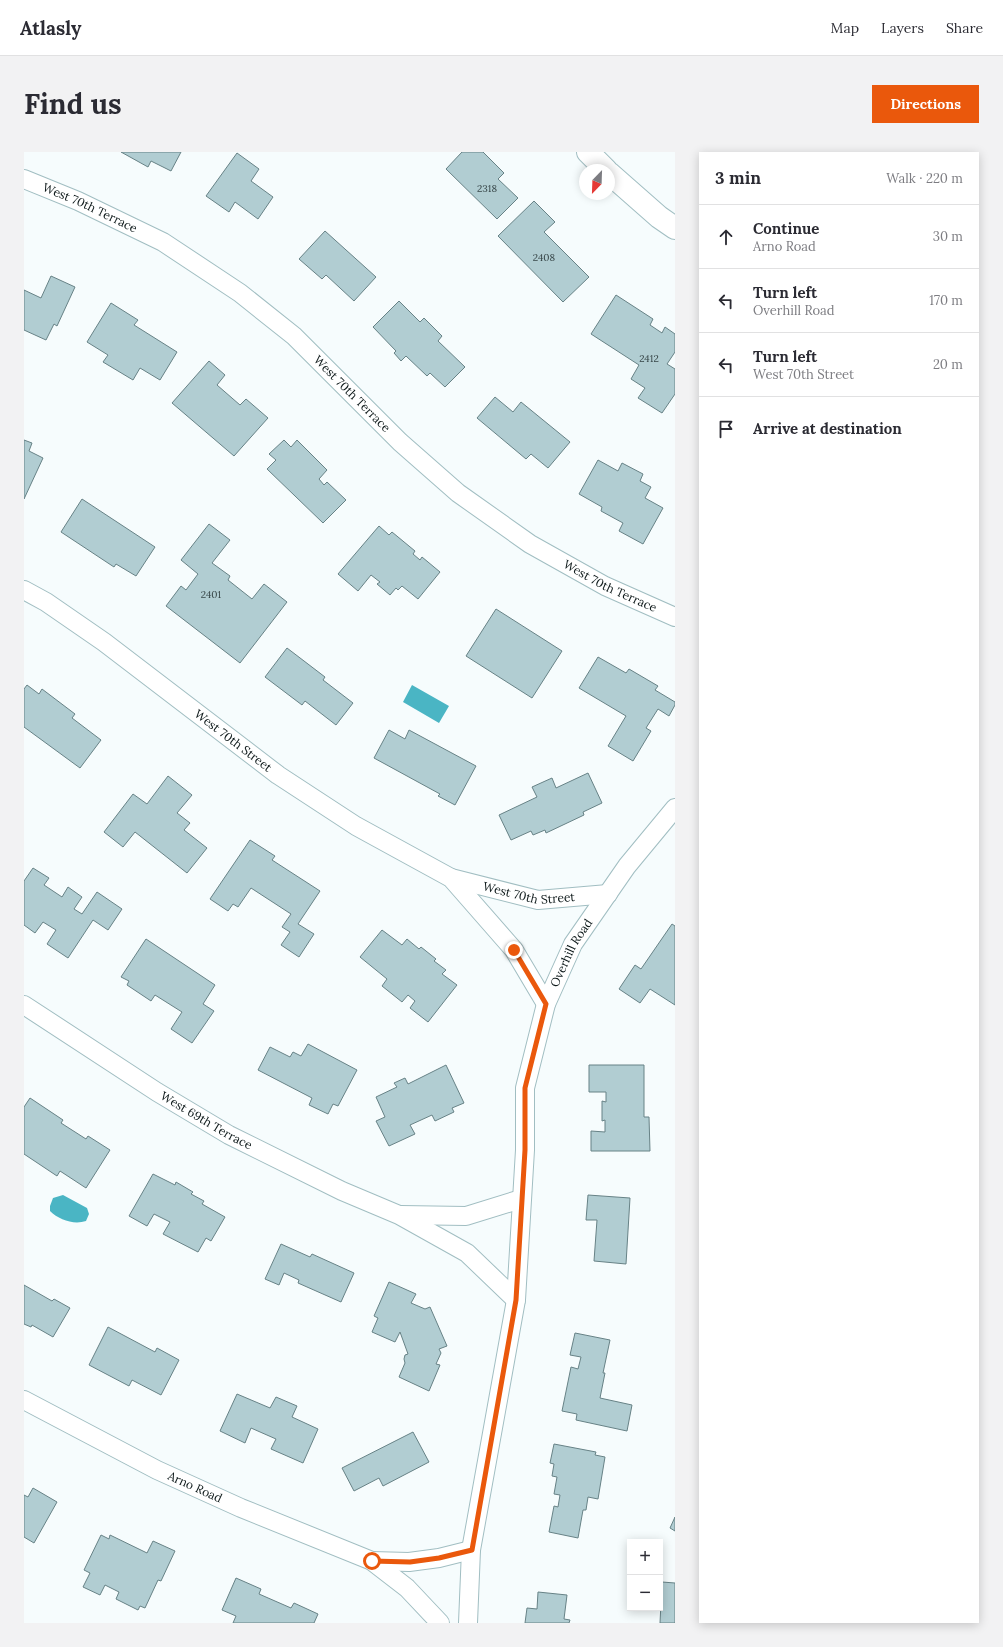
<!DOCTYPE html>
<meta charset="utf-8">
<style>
:root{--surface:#fff;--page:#f2f2f3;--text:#2b2b33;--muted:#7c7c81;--line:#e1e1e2;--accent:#ea580c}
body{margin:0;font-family:Lora,serif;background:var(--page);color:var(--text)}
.controls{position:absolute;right:12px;bottom:12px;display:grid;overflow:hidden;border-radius:0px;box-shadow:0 2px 10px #0003}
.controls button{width:36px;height:36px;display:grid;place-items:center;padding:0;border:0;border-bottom:1px solid var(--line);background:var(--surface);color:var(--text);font:20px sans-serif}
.compass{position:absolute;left:555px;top:12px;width:36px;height:36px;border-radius:50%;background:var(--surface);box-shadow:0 2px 10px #0003;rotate:203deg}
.stop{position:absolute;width:12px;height:12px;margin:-9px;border:3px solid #ea580c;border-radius:50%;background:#fff}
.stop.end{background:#ea580c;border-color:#fff;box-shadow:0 1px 4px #0008}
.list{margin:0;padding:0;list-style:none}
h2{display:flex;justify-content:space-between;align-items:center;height:52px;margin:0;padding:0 16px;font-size:17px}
h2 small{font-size:13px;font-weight:400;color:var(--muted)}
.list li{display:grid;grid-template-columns:26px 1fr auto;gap:12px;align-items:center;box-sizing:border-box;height:64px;padding:0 16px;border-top:1px solid var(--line)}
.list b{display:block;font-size:15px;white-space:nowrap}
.list p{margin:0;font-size:13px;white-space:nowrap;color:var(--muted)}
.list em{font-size:13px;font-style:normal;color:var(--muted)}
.icon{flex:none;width:22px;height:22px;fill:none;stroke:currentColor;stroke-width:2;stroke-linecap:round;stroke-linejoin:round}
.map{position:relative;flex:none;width:651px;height:1471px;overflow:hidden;border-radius:0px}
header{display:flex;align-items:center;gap:24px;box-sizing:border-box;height:56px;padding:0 20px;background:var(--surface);border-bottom:1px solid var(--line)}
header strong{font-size:19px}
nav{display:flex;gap:22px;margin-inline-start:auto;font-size:14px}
.intro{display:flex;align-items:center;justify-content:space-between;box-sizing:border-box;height:96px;padding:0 24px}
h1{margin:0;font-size:28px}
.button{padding:10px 18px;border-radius:0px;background:var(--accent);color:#fff;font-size:14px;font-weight:700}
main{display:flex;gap:24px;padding:0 24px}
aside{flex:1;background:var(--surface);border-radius:0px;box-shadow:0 2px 10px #0003}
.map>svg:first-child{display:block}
.water{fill:#4ab5c4}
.building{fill:#b1cdd2;stroke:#678286}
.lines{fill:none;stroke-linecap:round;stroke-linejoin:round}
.minor-casing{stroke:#a1bec2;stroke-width:20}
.tertiary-casing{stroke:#a1bec2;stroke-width:24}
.minor{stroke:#fff;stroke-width:18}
.tertiary{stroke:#fff;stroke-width:22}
.route{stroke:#ea580c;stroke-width:5}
.labels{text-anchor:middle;stroke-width:3;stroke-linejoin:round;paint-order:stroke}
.number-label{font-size:10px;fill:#374648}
.street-label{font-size:12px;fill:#0e191a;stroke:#fff}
</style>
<header>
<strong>Atlasly</strong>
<nav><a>Map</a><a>Layers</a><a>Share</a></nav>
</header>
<div class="intro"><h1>Find us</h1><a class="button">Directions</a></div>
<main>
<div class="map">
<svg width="651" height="1471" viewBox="0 0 651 1471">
<rect width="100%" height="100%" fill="#f6fcfd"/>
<path class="water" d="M388,533L425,554L415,571L379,550Z
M39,1043L63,1056L65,1062L62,1069C50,1073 35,1068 26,1059V1054L29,1046Z"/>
<path class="building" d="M97,0H157L147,19L127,9L124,15Z
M438,0H459L480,21L474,27L494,46L473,67L422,17Z
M213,1L235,17L227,29L249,45L234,67L211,50L205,60L182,44Z
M510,49L531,70L520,80L565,125L539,150L474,84Z
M301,79L352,125L330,149L302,123L298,127L275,107Z
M27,124L51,135L33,174L30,172L22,188L0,178V138L17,146Z
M592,143L629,167L626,173L638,181L641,175L651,182V200L643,212L651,217V242L638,261L614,246L621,236L607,227L615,213L567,182Z
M375,149L396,170L400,166L418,184L414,189L441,215L421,235L406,221L403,224L382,204L377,209L370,201L372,199L349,175Z
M87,151L114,168L110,173L153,200L136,228L116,216L109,228L79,210L84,203L63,190Z
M185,209L201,223L193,233L216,253L222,247L244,266L210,304L148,251Z
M471,245L489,260L497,250L546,290L524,316L507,302L502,307L453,266Z
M0,288L8,291L5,299L19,306L0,347Z
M260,288L267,295L273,288L303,318L295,327L300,333L303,330L322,348L299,371L243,317L252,308L245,302Z
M574,308L594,319L598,311L619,322L616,329L627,335L621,346L639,356L619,392L595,379L599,371L577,359L578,355L555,342Z
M58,347L131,395L112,424L92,412L90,415L37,380Z
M185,372L206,388L188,411L206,424L204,428L228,447L240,432L263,450L216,511L142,454L157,434L162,438L174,422L157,408Z
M355,374L365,383L368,380L391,399L389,402L396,408L398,405L416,420L394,447L378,434L374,438L372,436L366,443L353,432L356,430L347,423L334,439L314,422Z
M472,457L538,499L508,546L442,504Z
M263,496L301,525L299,528L329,551L312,573L281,549L278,553L241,525Z
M574,505L602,521L605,517L634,534L631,538L651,550V553L645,564L634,557L622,576L627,579L609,609L584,594L602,564L555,536Z
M3,533L15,542L18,537L51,562L48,566L77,588L56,616L0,575V537Z
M365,578L381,587L385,578L452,614L431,653L414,644L416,642L350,606Z
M564,621L578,651L559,660L560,663L522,681L521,678L509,683L507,679L487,688L475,663L513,645L508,635L528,626L532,636Z
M144,624L168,643L153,661L166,671L160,678L183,696L163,721L111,680L99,695L80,680L109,642L123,652Z
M226,688L251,704L248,708L296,739L274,772L290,782L275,805L257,793L266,780L258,775L267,762L227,736L214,755L209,752L204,759L186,747Z
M9,716L25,726L20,733L38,745L44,735L58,745L50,757L58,762L73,740L98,757L84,778L69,768L44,806L23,792L32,778L19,770L11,781L0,773V729Z
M648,772L651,774V853L626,837L616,851L595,837L611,813L617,817Z
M358,778L378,793L383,787L395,797L397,795L412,807L410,809L422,818L418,822L433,833L404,870L386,856L391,849L384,843L378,850L358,834L363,827L336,805Z
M122,787L191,833L179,852L190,859L168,891L147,877L158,860L131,843L127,849L103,833L105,829L97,825Z
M284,892L333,918L314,954L309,952L304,962L285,953L288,946L234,918L246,895L266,905L269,900L277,904Z
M422,913L440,951L428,956L430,960L411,969L408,963L386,973L391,982L365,994L352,969L361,965L352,945L373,935L370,931L381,926L384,932Z
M565,913H620V965H625L626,999H567V979L581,980V968L578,969V949L582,950V940H565Z
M6,946L39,968L37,971L62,987L64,984L86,998L62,1036L36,1019L33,1024L0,1002V955Z
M129,1022L151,1033L152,1030L169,1040L167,1042L180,1049L178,1052L201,1065L187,1089L182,1086L174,1100L139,1082L146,1070L130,1062L123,1074L105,1064Z
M564,1043L606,1046L602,1112L570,1109L573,1068H562Z
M257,1092L286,1105L288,1102L330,1121L317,1150L274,1131L275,1128L260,1121L255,1133L241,1127Z
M365,1130L392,1142L387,1151L401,1157L406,1155L423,1194L415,1197L417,1201L412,1212L416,1213L405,1239L375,1225L381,1211L380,1207L381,1203L384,1202L376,1180L371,1190L348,1180L354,1166L350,1164Z
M0,1133L28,1149L30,1147L46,1156L29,1185L8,1173L7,1175L0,1172Z
M84,1175L131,1200L133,1196L155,1208L137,1243L108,1228L105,1234L65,1213Z
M551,1181L586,1188L579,1221H581L576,1246L608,1253L603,1279L552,1268L553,1262L538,1259L547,1215L554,1217L557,1205L546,1203Z
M213,1242L246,1256L252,1245L273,1254L268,1265L294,1277L279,1311L247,1297L252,1287L227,1276L221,1291L196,1279Z
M389,1280L405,1310L359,1334L355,1326L330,1339L318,1316Z
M530,1292L572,1300L571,1303L581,1305L574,1347L564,1345L562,1358H559L554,1386L525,1380L530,1354L534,1355L536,1343L530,1342L533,1325L528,1324L530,1312L526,1311Z
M9,1336L33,1350L10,1391L0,1385V1343L4,1345Z
M651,1365V1379L646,1376Z
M77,1383L85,1387L86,1383L123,1401L129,1389L151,1399L137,1429L134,1428L121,1456L116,1454L114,1458L92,1447L95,1440L81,1433L76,1443L59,1435L66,1421L60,1418Z
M212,1426L237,1437L235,1442L267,1456L270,1451L294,1462L290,1471H209L212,1464L198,1458Z
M638,1430L651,1431V1471H636Z
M514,1440L543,1443L540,1467L546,1468L545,1471H501L503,1456L513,1457Z"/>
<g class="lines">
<g class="minor-casing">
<g id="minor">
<path id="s1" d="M0,27L54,49L139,90L216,141L270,184L376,290L434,341L506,392L581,434L651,465"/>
<path id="s2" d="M0,438L22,450L80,490L254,623L332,674L427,726L490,798L522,852"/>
<path id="s3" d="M427,726L514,748L584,742"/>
<path id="s4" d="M0,853L133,940L205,983L318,1039L375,1063L443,1101L492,1148"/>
<path d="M377,1063L442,1064L497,1047"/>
<path id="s5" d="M0,1248L133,1318L217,1356L348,1409L383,1436L416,1471"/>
<path d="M348,1409L385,1410L415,1406L447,1398"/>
<path id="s6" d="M444,1471L447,1398L492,1148L501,998V936L522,852L549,792L603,714L651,656"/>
</g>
</g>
<g class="tertiary-casing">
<path id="tertiary" d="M564,0L582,18
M585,21L635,65L651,76"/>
</g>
<use href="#minor" class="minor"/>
<use href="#tertiary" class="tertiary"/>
</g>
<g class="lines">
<path class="route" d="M348,1409L386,1410L415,1406L448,1398L492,1148L501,998V936L522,852L490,798"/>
</g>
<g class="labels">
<g class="number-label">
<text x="463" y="40">2318</text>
<text x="520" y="109">2408</text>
<text x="625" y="210">2412</text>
<text x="187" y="446">2401</text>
</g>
<g class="street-label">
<text dy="4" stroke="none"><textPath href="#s1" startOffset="72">West 70th Terrace</textPath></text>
<text dy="4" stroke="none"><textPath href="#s1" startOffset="396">West 70th Terrace</textPath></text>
<text dy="4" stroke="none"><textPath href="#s1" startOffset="720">West 70th Terrace</textPath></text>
<text dy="4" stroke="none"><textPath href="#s2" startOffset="258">West 70th Street</textPath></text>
<text dy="4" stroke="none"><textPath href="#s3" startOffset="80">West 70th Street</textPath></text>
<text dy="4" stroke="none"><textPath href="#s6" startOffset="683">Overhill Road</textPath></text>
<text dy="4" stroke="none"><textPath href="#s4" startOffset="216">West 69th Terrace</textPath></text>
<text dy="4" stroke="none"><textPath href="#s5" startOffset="192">Arno Road</textPath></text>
</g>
</g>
</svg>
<div class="controls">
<button>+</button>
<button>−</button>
</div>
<svg class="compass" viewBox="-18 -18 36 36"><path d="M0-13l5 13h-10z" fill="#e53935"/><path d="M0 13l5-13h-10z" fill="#7c7c81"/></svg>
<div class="stop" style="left:348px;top:1409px"></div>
<div class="stop end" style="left:490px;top:798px"></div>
</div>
<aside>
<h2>3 min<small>Walk · 220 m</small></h2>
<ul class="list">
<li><svg class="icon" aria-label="ahead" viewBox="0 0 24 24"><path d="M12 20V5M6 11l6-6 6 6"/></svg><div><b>Continue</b><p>Arno Road</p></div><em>30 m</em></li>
<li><svg class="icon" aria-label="left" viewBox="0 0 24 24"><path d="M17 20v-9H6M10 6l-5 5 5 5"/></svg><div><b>Turn left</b><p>Overhill Road</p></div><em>170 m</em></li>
<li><svg class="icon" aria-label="left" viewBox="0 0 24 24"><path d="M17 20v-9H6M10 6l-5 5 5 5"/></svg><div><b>Turn left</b><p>West 70th Street</p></div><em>20 m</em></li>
<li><svg class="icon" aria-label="arrive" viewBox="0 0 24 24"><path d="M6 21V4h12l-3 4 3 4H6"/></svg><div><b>Arrive at destination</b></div></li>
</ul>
</aside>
</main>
